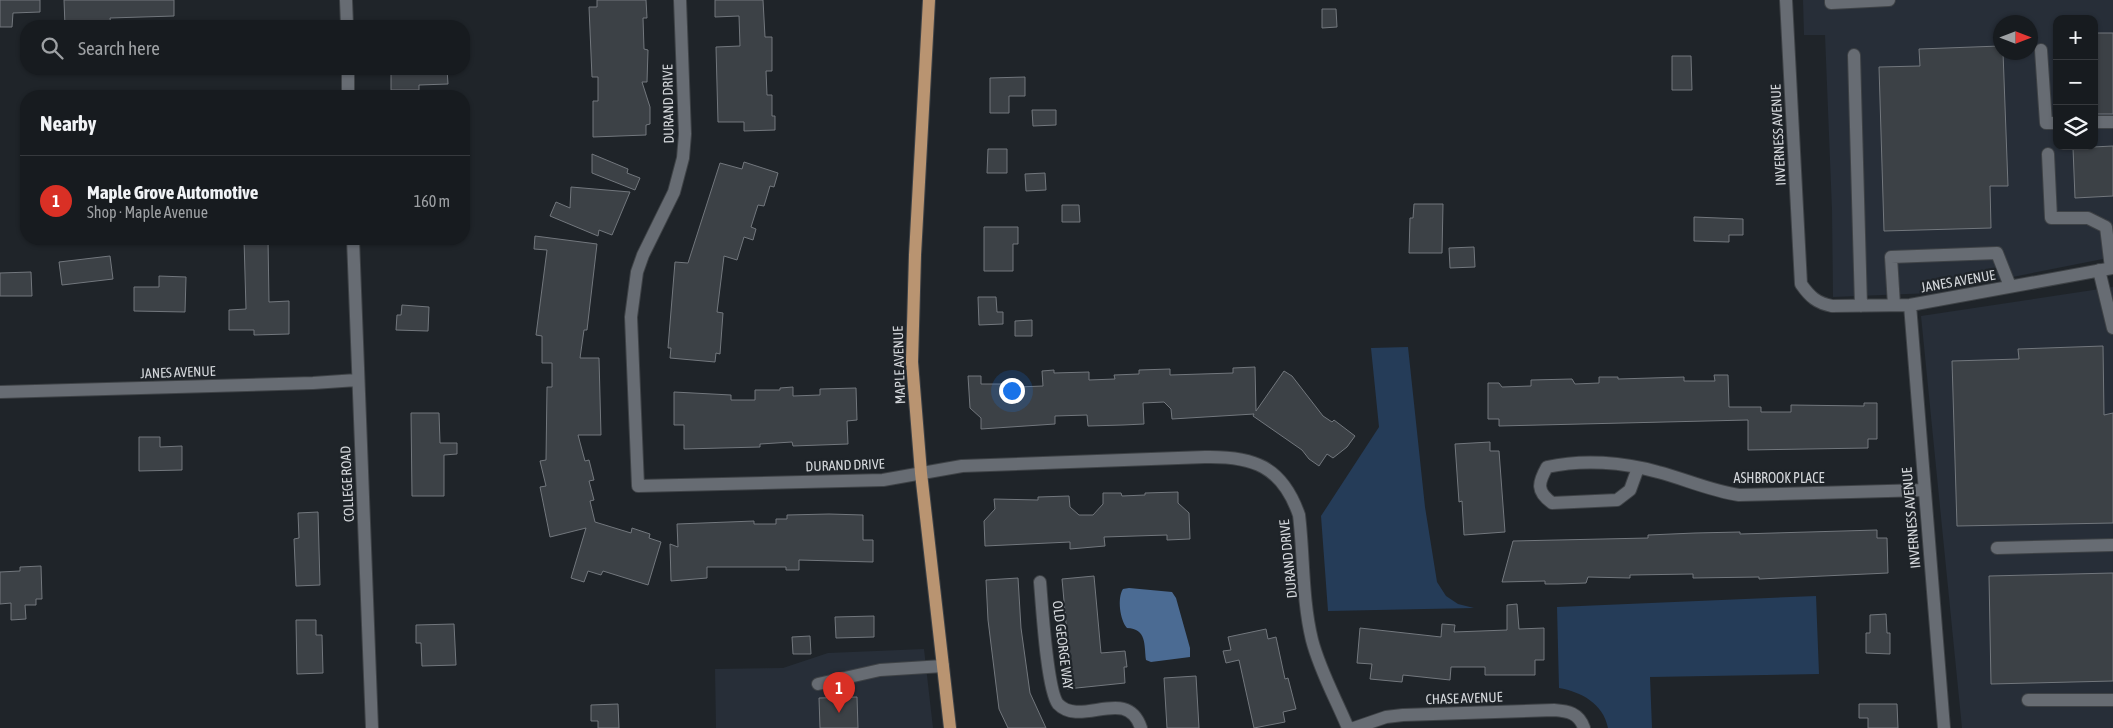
<!DOCTYPE html>
<meta charset="utf-8">
<style>
:root{--surface:#171b1f;--page:#202428;--text:#f1f3f6;--muted:#9ea1a4;--line:#36393d;--accent:#d93025}
body{margin:0;font-family:"Asap Condensed",sans-serif;background:var(--page);color:var(--text)}
.controls{position:absolute;right:15px;top:15px;display:grid;overflow:hidden;border-radius:10px;box-shadow:0 1px 4px #0004}
.controls button{width:45px;height:45px;display:grid;place-items:center;padding:0;border:0;border-bottom:1px solid var(--line);background:var(--surface);color:var(--text);font:25px sans-serif}
.compass{position:absolute;left:1993px;top:15px;width:45px;height:45px;border-radius:50%;background:var(--surface);box-shadow:0 1px 4px #0004;rotate:90deg}
.you{position:absolute;left:1011px;top:390px;width:18px;height:18px;margin:-12px;border:4px solid #fff;border-radius:50%;background:#1a73e8;box-shadow:0 0 0 8px #1a73e833}
.badge{display:grid;place-items:center;width:32px;height:32px;border-radius:50%;background:var(--accent);color:#fff;font-size:16px;font-weight:700}
.pin{position:absolute;translate:-50% -41px;filter:drop-shadow(0 1px 2px #0008)}
.pin::after{content:'';position:absolute;top:26px;width:18px;height:15px;background:inherit;clip-path:polygon(0 0,100% 0,50% 100%)}
.list{margin:0;padding:0;list-style:none}
h2{display:flex;justify-content:space-between;align-items:center;height:65px;margin:0;padding:0 20px;font-size:21px}
h2 small{font-size:16px;font-weight:400;color:var(--muted)}
.list li{display:grid;grid-template-columns:32px 1fr auto;gap:15px;align-items:center;box-sizing:border-box;height:90px;padding:0 20px;border-top:1px solid var(--line)}
.list b{display:block;font-size:19px;white-space:nowrap}
.list p{margin:0;font-size:16px;white-space:nowrap;color:var(--muted)}
.list em{font-size:16px;font-style:normal;color:var(--muted)}
.icon{flex:none;width:28px;height:28px;fill:none;stroke:currentColor;stroke-width:2;stroke-linecap:round;stroke-linejoin:round}
.map{position:relative;flex:none;width:2113px;height:728px;overflow:hidden}
.search{position:absolute;background:var(--surface);box-shadow:0 1px 4px #0004;left:20px;top:20px;width:450px;height:55px;display:flex;align-items:center;gap:12px;box-sizing:border-box;padding:0 18px;border-radius:20px;color:var(--muted);font-size:19px}
.panel{position:absolute;background:var(--surface);box-shadow:0 1px 4px #0004;left:20px;top:90px;width:450px;height:155px;border-radius:20px}
.map>svg:first-child{display:block}
.built{fill:#272e38;fill-rule:evenodd}
.green{fill:#253c58}
.water{fill:#4b6b93}
.building{fill:#3c4146;stroke:#72777d}
.lines{fill:none;stroke-linecap:round;stroke-linejoin:round}
.minor-casing{stroke:#3e4246;stroke-width:14}
.major-casing{stroke:#3e4246;stroke-width:14}
.minor{stroke:#676c73;stroke-width:12}
.major{stroke:#b99471;stroke-width:12}
.labels{text-anchor:middle;stroke-width:4.5;stroke-linejoin:round;paint-order:stroke}
.street-label{font-size:14px;fill:#d4d7db;stroke:#1f2429}
</style>
<div class="map">
<svg width="2113" height="728" viewBox="0 0 2113 728">
<rect width="100%" height="100%" fill="#1f2429"/>
<path class="built" d="M1803,0H2113V257L1932,293L1833,297L1832,210L1825,35H1804ZM2057,19H2094V146H2057ZM2000,22H2030V52H2000Z
M2113,287V728H1962L1921,316Z
M924,649L933,728H716L715,669L783,668L828,653Z"/>
<path class="green" d="M1408,347L1425,507L1437,582L1446,596L1458,604L1474,608L1328,611L1321,516L1379,427L1371,348Z
M1816,596L1819,674L1650,677L1652,728H1608C1603,703 1581,692 1559,688L1557,607Z"/>
<path class="water" d="M1129,588L1172,592L1176,598L1190,648V657L1151,662L1146,660C1144,645 1147,629 1127,628C1120,620 1117,598 1123,589Z"/>
<path class="building" d="M0,0H40V12L13,13L12,27H0Z
M64,0H174V16L110,18L111,26H65Z
M597,0H646L647,18H643L644,49L648,50L647,82H642L650,107V124L646,125V135L593,137V101H598V77H592L589,7H597Z
M715,0H763L765,37H772V71H766L767,95H772V116H775V130L744,131V122H718L716,47L740,46L739,16L715,17Z
M1322,9H1336L1337,27L1322,28Z
M2094,33H2113V114H2094Z
M2000,46V52H2003L2008,186H1990L1991,228L1884,231L1879,67L1920,66L1919,49Z
M1672,56H1691L1692,90H1672Z
M415,69H447L448,84L419,85V90H391V72H415Z
M1025,77V96H1009V113H990V78Z
M1032,110H1056V125L1033,126Z
M2113,146V196L2075,198L2073,148Z
M988,149H1007V173H987Z
M592,154L628,169L627,173L640,178L635,190L592,173Z
M744,162L778,173L774,187L770,186L764,206L758,205L751,227L756,229L753,240L744,237L737,260L724,256L717,312L723,313L720,354L716,353L715,362L670,358L671,348H668L675,262L688,263L720,163L742,169Z
M1045,173L1046,190L1026,191L1025,174Z
M571,187L630,192L612,235L599,230L598,236L550,216L556,202L570,208Z
M1414,204H1443L1442,253H1409L1410,218H1413Z
M1062,205H1079L1080,222H1062Z
M1694,217L1743,219V235H1729V242L1694,241Z
M984,227H1018V244H1013V271H984Z
M535,236L597,244L587,330H584L580,358H599L601,435H578L585,461L589,460L594,480L589,481L594,500L590,501L595,522L631,533L632,528L650,534L649,538L661,542L648,585L603,571L601,575L588,571L584,582L571,578L586,528L550,537L540,487L546,486L540,461L546,460L547,387H552V363H542V336L536,335L547,250L534,249Z
M244,239H268L269,302L289,301V334L254,335V330H229V310L246,309Z
M1474,247L1475,267L1450,268L1449,248Z
M110,256L113,279L62,285L59,262Z
M31,272L32,296H0V273Z
M159,276L186,277L185,312L134,311V287H159Z
M978,297H996L997,312H1003V324L979,325Z
M402,305L429,307L428,331L396,330L397,315H401Z
M1032,320V336H1015V321Z
M2103,346L2104,415L2113,413V523L1957,526L1952,361L2019,359L2018,349Z
M1255,367L1256,411L1284,371L1292,376L1323,416L1332,422L1334,420L1355,436L1347,447L1333,458L1327,454L1319,466L1309,459L1302,450L1253,416L1254,414L1172,419L1171,409L1164,402L1143,403L1144,424L1123,425L1088,426L1087,415L1055,416V424L981,429V418L970,408L968,376H981V384H1018V387L1043,386L1042,371L1054,370V373L1089,372V380L1115,379L1114,375L1139,374V370L1170,369V375L1233,373V368Z
M1714,375H1728L1729,407H1761V412H1791V405L1864,406V403H1877V439H1868V448L1748,450V420L1499,426V419H1488V383H1499L1502,387L1531,386V380L1572,379L1575,384L1599,383V377H1618V379L1684,377V381H1715Z
M793,387V396L820,395V389L856,388L857,420L847,421L848,444L793,446L792,442L760,444V447L684,449V425H674V392L731,395V400H755V390H780V388Z
M411,413H439L440,443H457V454L444,455V496H412Z
M139,437H160V447L182,446V470L139,471Z
M1490,442V451H1499L1505,532L1464,535L1462,501L1459,502L1455,444Z
M1178,492V503L1189,513L1190,539L1167,540V535L1104,537L1105,546L1070,549V542L985,546L984,521L995,509L994,499L1038,500V497L1069,496L1070,507L1079,515H1093L1103,504V493H1121L1122,496L1145,495V493Z
M318,512L320,585L296,586L294,539L299,538L298,513Z
M829,514L863,515V540H873V562L799,560V570H786V567H707V578L671,581L670,544L678,547L677,524L754,521V524H776V519H787V515Z
M1877,530V538H1887L1888,573L1759,579V577L1693,578V574L1630,575V578L1588,577L1586,583L1558,584H1545V581L1502,582L1513,541L1648,538V535L1695,533L1740,532V534Z
M41,566L42,599H36V605H25L26,619L11,620V603L0,604V572L20,571V567Z
M2113,573V681L1991,684L1989,576Z
M1094,576L1101,653L1125,651L1127,667H1124L1125,683L1067,689L1066,672H1063L1061,657L1069,656L1062,579Z
M1018,578L1021,628L1030,693L1046,728H1008L999,709L988,620L986,580Z
M1517,604L1519,629L1544,628V660H1535V675H1485V667H1451L1450,680L1403,675L1402,682L1370,679L1372,664L1357,663L1360,628L1441,637L1442,624L1455,625L1454,632L1507,630V605Z
M1886,614L1887,633H1890V654L1866,653V633H1870V615Z
M874,616V637L836,638L835,617Z
M296,620H316V635H322L323,673L297,674Z
M454,624L456,665L422,666L421,643H416V625Z
M1266,629L1268,639L1276,637L1285,679L1288,678L1296,709L1283,712L1285,722L1254,728L1239,660L1226,663L1223,651L1231,650L1228,637Z
M810,636L811,654H793L792,637Z
M1196,676L1199,728H1167L1164,678Z
M857,697L858,728H820L819,698Z
M618,704L619,728H598V721H591V705Z
M1859,704H1897L1898,728H1868V718H1859Z"/>
<g class="lines">
<g class="minor-casing">
<path id="minor" d="M346,0L347,26
M680,0L685,134L683,158L674,192L643,255L637,272L631,317L638,486L883,480L962,466L1205,457C1253,456 1282,466 1299,515C1304,556 1302,599 1312,640C1320,671 1336,699 1348,728
M1786,0L1801,284C1810,297 1817,303 1832,306L1910,305L2113,268
M1831,0V3L1889,0
M2041,50L2046,123H2057
M1854,55L1861,306
M348,69V96
M2094,122H2113
M2048,154L2051,218H2088L2106,227L2111,268
M353,239L372,728
M2099,270L2113,328
M1894,305L1891,257L1997,253L2010,286
M1910,305L1944,728
M0,392L313,383L357,380
M1638,468L1630,490L1617,500L1552,503C1536,491 1538,483 1547,467C1583,459 1623,462 1658,472C1685,479 1711,491 1739,495L1924,490
M1997,548L2113,545
M1040,582C1042,605 1047,690 1058,704C1081,728 1127,685 1141,728
M818,684L880,670L943,666
M2028,700H2113
M1354,728L1386,717L1403,715L1554,710C1568,711 1579,713 1584,728"/>
</g>
<g class="major-casing">
<path id="major" d="M929,0L915,255L912,362L921,473L950,728"/>
</g>
<use href="#minor" class="minor"/>
<use href="#major" class="major"/>
</g>
<g class="labels">
<g class="street-label">
<text transform="translate(668 104) rotate(-91)" y="5">DURAND DRIVE</text>
<text transform="translate(1778 135) rotate(-93)" y="5">INVERNESS AVENUE</text>
<text transform="translate(1958 281) rotate(-10)" y="5">JANES AVENUE</text>
<text transform="translate(899 365) rotate(-92)" y="5">MAPLE AVENUE</text>
<text transform="translate(178 372) rotate(-2)" y="5">JANES AVENUE</text>
<text transform="translate(845 465) rotate(-2)" y="5">DURAND DRIVE</text>
<text x="1779" y="483">ASHBROOK PLACE</text>
<text transform="translate(347 484) rotate(-93)" y="5">COLLEGE ROAD</text>
<text transform="translate(1911 518) rotate(-95)" y="5">INVERNESS AVENUE</text>
<text transform="translate(1288 559) rotate(-96)" y="5">DURAND DRIVE</text>
<text transform="translate(1063 645) rotate(83)" y="5">OLD GEORGE WAY</text>
<text transform="translate(1464 698) rotate(-2)" y="5">CHASE AVENUE</text>
</g>
</g>
</svg>
<div class="controls">
<button>+</button>
<button>−</button>
<button><svg class="icon" aria-label="layers" viewBox="0 0 24 24"><path d="M12 4l9 5-9 5-9-5zM3 14l9 5 9-5"/></svg></button>
</div>
<svg class="compass" viewBox="-18 -18 36 36"><path d="M0-13l5 13h-10z" fill="#e53935"/><path d="M0 13l5-13h-10z" fill="#9ea1a4"/></svg>
<div class="you"></div>
<div class="pin badge" style="left:839px;top:713px">1</div>
<div class="search"><svg class="icon" aria-label="search" viewBox="0 0 24 24"><circle cx="10" cy="10" r="6"/><path d="M15 15l6 6"/></svg>Search here</div>
<section class="panel">
<h2>Nearby<small></small></h2>
<ul class="list">
<li><span class="badge">1</span><div><b>Maple Grove Automotive</b><p>Shop · Maple Avenue</p></div><em>160 m</em></li>
</ul>
</section>
</div>
